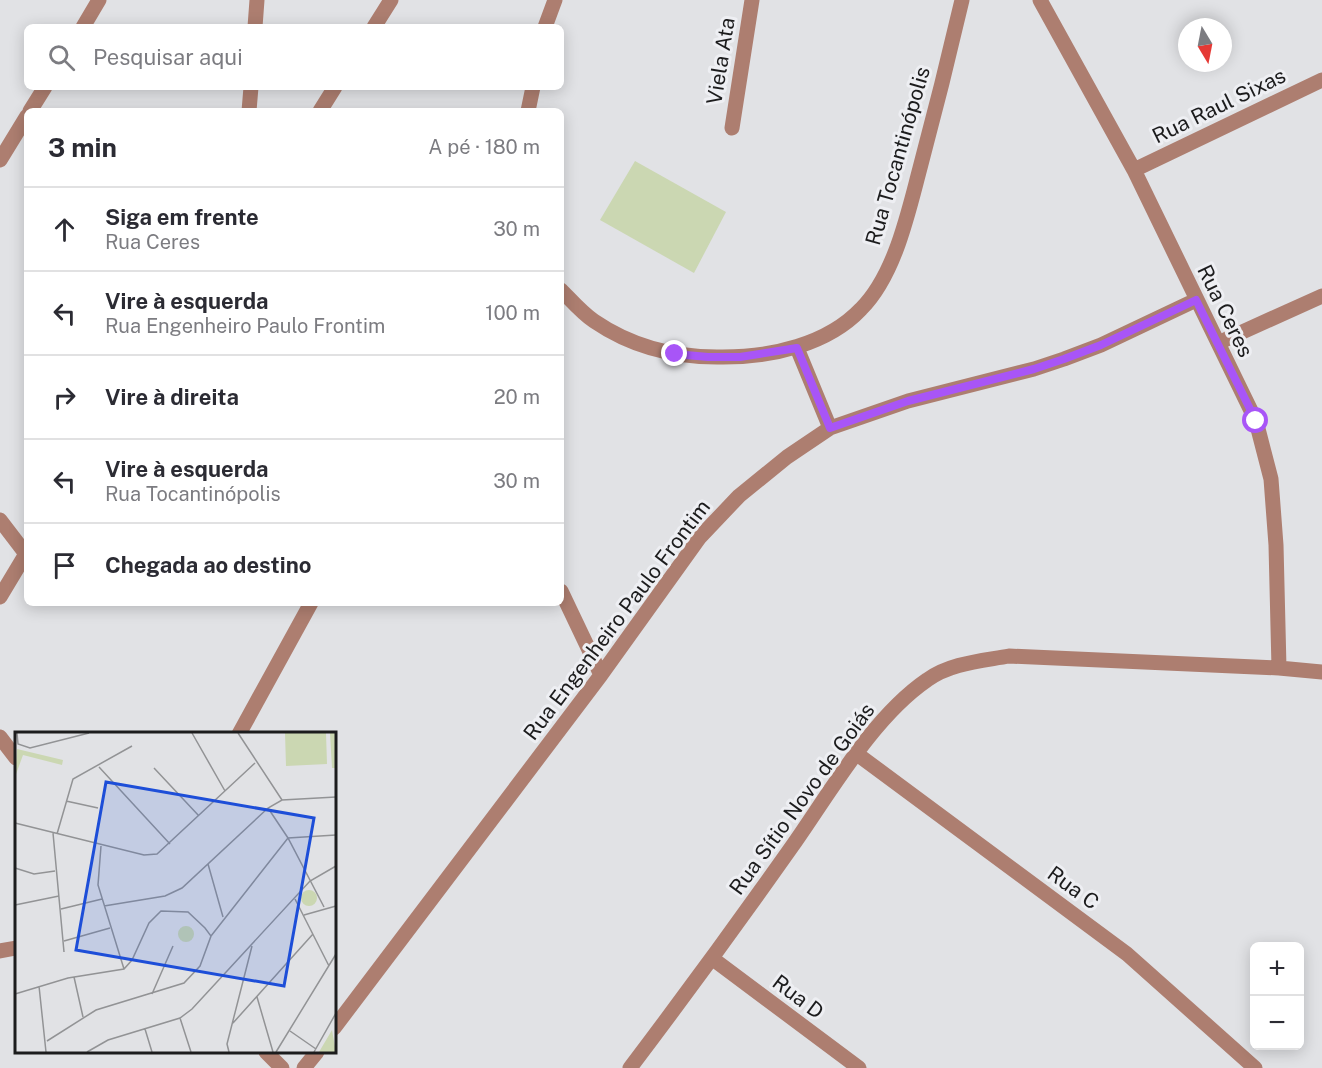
<!DOCTYPE html>
<html lang="pt">
<meta charset="utf-8">
<style>
:root{--surface:#fff;--page:#f7f7f7;--text:#2b2b33;--muted:#7c7c81;--line:#e1e1e2}
body{margin:0;font-family:"Public Sans",sans-serif;background:var(--page);color:var(--text)}
.controls{position:absolute;right:18px;bottom:18px;display:grid;overflow:hidden;border-radius:9px;box-shadow:0 3px 15px #0003}
.controls button{width:54px;height:54px;display:grid;place-items:center;padding:0;border:0;border-bottom:2px solid var(--line);background:var(--surface);color:var(--text);font:30px sans-serif}
.compass{position:absolute;left:1178px;top:18px;width:54px;height:54px;border-radius:50%;background:var(--surface);box-shadow:0 3px 15px #0003;rotate:170deg}
.stop{position:absolute;width:18px;height:18px;margin:-14px;border:4px solid #a855f7;border-radius:50%;background:#fff}
.stop.end{background:#a855f7;border-color:#fff;box-shadow:0 2px 6px #0008}
.list{margin:0;padding:0;list-style:none}
h2{display:flex;justify-content:space-between;align-items:center;height:78px;margin:0;padding:0 24px;font-size:26px}
h2 small{font-size:20px;font-weight:400;color:var(--muted)}
.list li{display:grid;grid-template-columns:39px 1fr auto;gap:18px;align-items:center;box-sizing:border-box;height:84px;padding:0 24px;border-top:2px solid var(--line)}
.list b{display:block;font-size:22px;white-space:nowrap}
.list p{margin:0;font-size:20px;white-space:nowrap;color:var(--muted)}
.list em{font-size:20px;font-style:normal;color:var(--muted)}
.icon{flex:none;width:33px;height:33px;fill:none;stroke:currentColor;stroke-width:2;stroke-linecap:round;stroke-linejoin:round}
.map{position:relative;flex:none;width:1322px;height:1068px;overflow:hidden}
.search{position:absolute;background:var(--surface);box-shadow:0 3px 15px #0003;left:24px;top:24px;width:540px;height:66px;display:flex;align-items:center;gap:15px;box-sizing:border-box;padding:0 21px;border-radius:9px;color:var(--muted);font-size:22px}
.panel{position:absolute;background:var(--surface);box-shadow:0 3px 15px #0003;left:24px;top:108px;width:540px;height:498px;border-radius:9px}
.map>svg:first-child{display:block}
.green{fill:#cbd7b2}
.lines{fill:none;stroke-linecap:round;stroke-linejoin:round}
.minor{stroke:#ad7e70;stroke-width:15}
.route{stroke:#a855f7;stroke-width:8}
.labels{text-anchor:middle;stroke-width:6;stroke-linejoin:round;paint-order:stroke}
.street-label{font-size:21px;fill:#1c1c1d;stroke:#eeeff3}
.inset-road{fill:none;stroke:#929395;stroke-width:1.5}
.view{fill:#1d4ed8;fill-opacity:0.15;stroke:#1d4ed8;stroke-width:3}
.inset-edge{fill:none;stroke:#1c1c1d;stroke-width:3}
</style>
<div class="map">
<svg width="1322" height="1068" viewBox="0 0 1322 1068">
<rect width="100%" height="100%" fill="#e1e2e5"/>
<path class="green" d="M635,161L726,212L694,273L600,220Z"/>
<g class="lines">
<path class="minor" d="M1040,0L1134,170L1256,421L1271,479L1276,545L1279,668
M83,27L99,0
M255,27L257,0
M374,27L391,0
M545,27L555,0
M30,111L45,87
M249,111L251,87
M320,111L335,87
M528,111L533,87
M732,128L752,0
M0,160L27,116
M1134,170L1322,80
M561,290C571,300 582,313 594,321C632,347 677,358 723,357C771,357 827,345 861,309C895,275 908,213 920,168C935,112 949,56 962,0
M1218,343L1322,296
M797,348L830,428
M0,520L26,554
M561,591L601,675
M0,597L27,552
M239,734L311,603
M0,737L16,758
M857,754L1127,954L1255,1068
M0,951L16,948
M713,959L859,1068
M334,1028L601,675L700,537L739,496L787,457L830,428L908,401L1034,369L1064,359L1101,345L1196,300
M266,1052L282,1068
M304,1068L317,1052
M630,1068C686,994 740,920 793,845C831,791 873,717 927,680C950,663 982,661 1009,656L1279,668L1322,672"/>
</g>
<g class="lines">
<path class="route" d="M675,354L708,357H740L797,348L830,428L908,401L1034,369L1064,359L1101,345L1196,300L1256,421"/>
</g>
<g class="labels">
<g class="street-label">
<text transform="translate(721 61) rotate(-81)" y="7">Viela Ata</text>
<text transform="translate(1219 106) rotate(-26)" y="7">Rua Raul Sixas</text>
<text transform="translate(898 156) rotate(-74)" y="7">Rua Tocantinópolis</text>
<text transform="translate(1225 311) rotate(64)" y="7">Rua Ceres</text>
<text transform="translate(617 620) rotate(-53)" y="7">Rua Engenheiro Paulo Frontim</text>
<text transform="translate(802 799) rotate(-54)" y="7">Rua Sítio Novo de Goiás</text>
<text transform="translate(1073 888) rotate(36)" y="7">Rua C</text>
<text transform="translate(798 997) rotate(37)" y="7">Rua D</text>
</g>
</g>
<g transform="translate(15 732)">
<rect width="321" height="321" fill="#e1e2e5"/>
<path d="M270,1H311L312,32L271,34ZM315,1H321V36H317ZM2,17L48,28L47,33L8,23L0,45ZM286 166a8 8 0 1 1 16 0a8 8 0 1 1-16 0ZM163 202a8 8 0 1 1 16 0a8 8 0 1 1-16 0ZM317,298L321,320H304Z" fill="#cbd7b2"/>
<path class="inset-road" d="M2,1L3,12L15,16L74,1M177,1L210,59M223,1L267,68M84,35L155,112M139,36L184,84M51,69L83,76M253,76L273,106L309,175M0,91L129,123L142,122L240,31M38,101L49,220M42,102L58,47L117,14M86,114L83,153L109,237M193,132L208,185M0,136L19,142L40,139M280,167L314,234M0,173L44,164M89,174L150,164L167,156L253,76L267,68L321,65M46,177L87,167M289,183L321,174M196,204L273,106L321,103M49,209L95,196M59,245L68,285M24,254L31,320M0,262L53,246L109,237L117,228L134,191L146,179L173,180L190,196L196,204L185,234L169,251L81,278L32,309M137,262L158,214M242,265L258,320M165,286L176,320M218,291L298,202M130,297L137,320M275,299L301,317M72,320L93,308L165,286L177,277L295,149L321,134M214,320L212,312L237,214M261,320L321,222M299,320L321,281"/>
<path class="view" d="M91,50L299,86L269,254L61,218Z"/>
<rect width="321" height="321" class="inset-edge"/>
</g>
</svg>
<div class="controls">
<button>+</button>
<button>−</button>
</div>
<svg class="compass" viewBox="-18 -18 36 36"><path d="M0-13l5 13h-10z" fill="#e53935"/><path d="M0 13l5-13h-10z" fill="#7c7c81"/></svg>
<div class="stop" style="left:1256px;top:421px"></div>
<div class="stop end" style="left:675px;top:354px"></div>
<div class="search"><svg class="icon" aria-label="search" viewBox="0 0 24 24"><circle cx="10" cy="10" r="6"/><path d="M15 15l6 6"/></svg>Pesquisar aqui</div>
<section class="panel">
<h2>3 min<small>A pé · 180 m</small></h2>
<ul class="list">
<li><svg class="icon" aria-label="ahead" viewBox="0 0 24 24"><path d="M12 20V5M6 11l6-6 6 6"/></svg><div><b>Siga em frente</b><p>Rua Ceres</p></div><em>30 m</em></li>
<li><svg class="icon" aria-label="left" viewBox="0 0 24 24"><path d="M17 20v-9H6M10 6l-5 5 5 5"/></svg><div><b>Vire à esquerda</b><p>Rua Engenheiro Paulo Frontim</p></div><em>100 m</em></li>
<li><svg class="icon" aria-label="right" viewBox="0 0 24 24"><path d="M7 20v-9h11M14 6l5 5-5 5"/></svg><div><b>Vire à direita</b></div><em>20 m</em></li>
<li><svg class="icon" aria-label="left" viewBox="0 0 24 24"><path d="M17 20v-9H6M10 6l-5 5 5 5"/></svg><div><b>Vire à esquerda</b><p>Rua Tocantinópolis</p></div><em>30 m</em></li>
<li><svg class="icon" aria-label="arrive" viewBox="0 0 24 24"><path d="M6 21V4h12l-3 4 3 4H6"/></svg><div><b>Chegada ao destino</b></div></li>
</ul>
</section>
</div>
